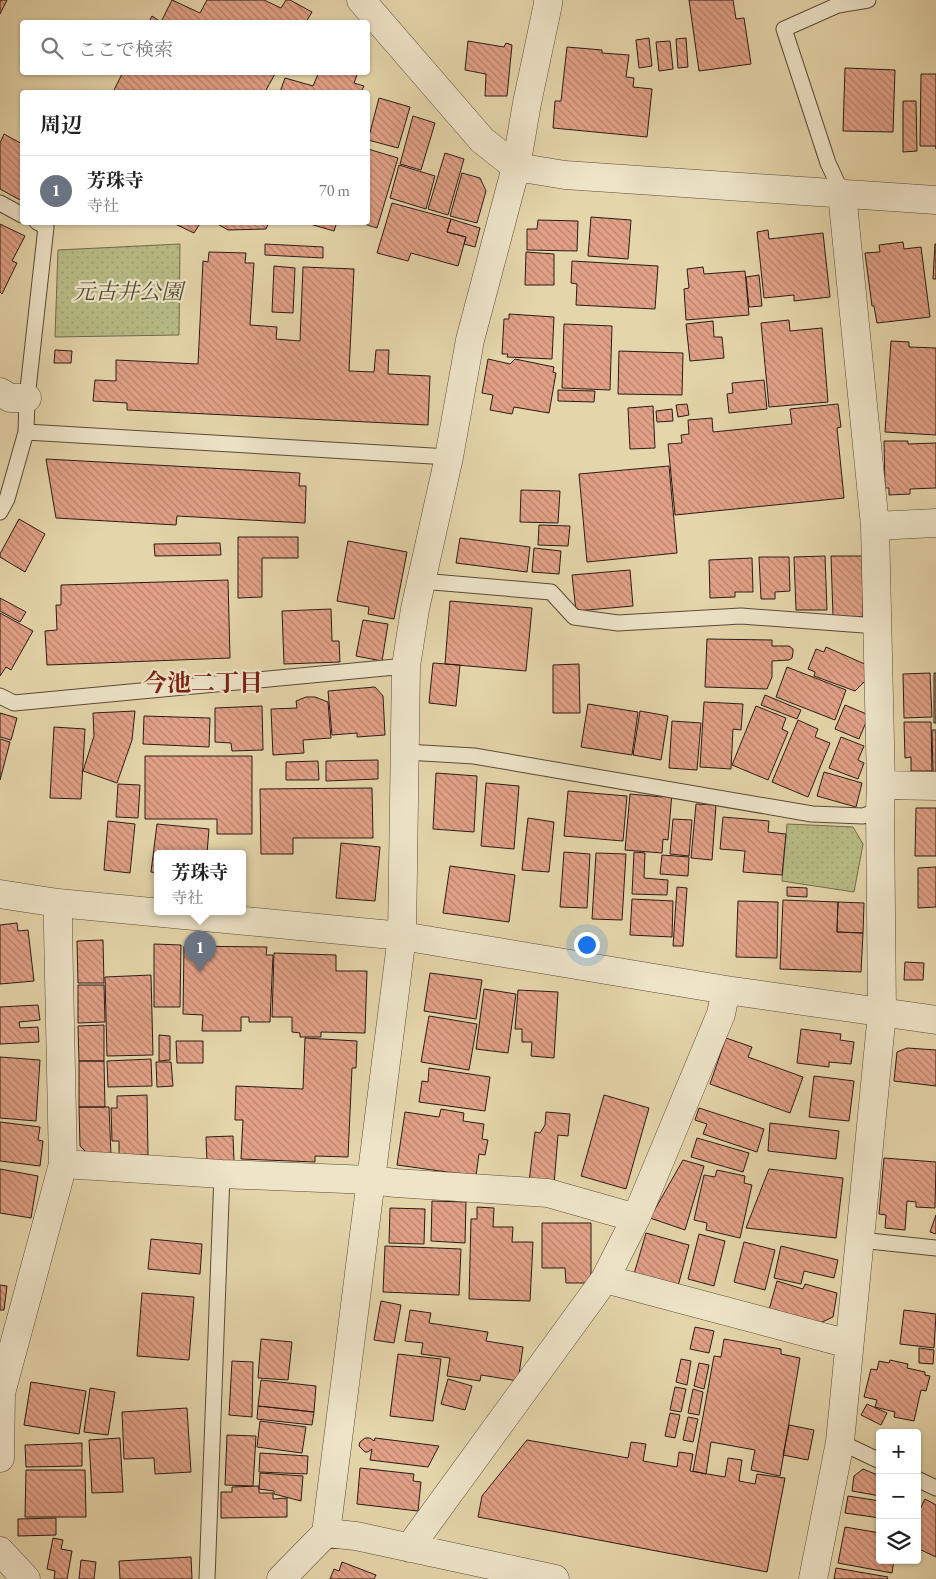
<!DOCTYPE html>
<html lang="ja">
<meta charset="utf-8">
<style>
:root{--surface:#fff;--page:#f6f6f6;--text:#222;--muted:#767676;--line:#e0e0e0;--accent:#8f2418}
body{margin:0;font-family:"EB Garamond","Noto Serif JP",serif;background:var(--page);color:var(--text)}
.controls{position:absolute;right:15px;bottom:15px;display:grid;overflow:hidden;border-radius:5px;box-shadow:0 1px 4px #0004}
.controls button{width:45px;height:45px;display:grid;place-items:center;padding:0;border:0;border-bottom:1px solid var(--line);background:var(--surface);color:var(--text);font:25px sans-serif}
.you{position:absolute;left:586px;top:944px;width:18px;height:18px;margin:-12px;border:4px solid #fff;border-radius:50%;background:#1a73e8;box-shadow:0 0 0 8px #1a73e833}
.badge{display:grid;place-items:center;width:32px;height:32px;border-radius:50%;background:var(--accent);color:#fff;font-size:16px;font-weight:700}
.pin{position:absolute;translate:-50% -41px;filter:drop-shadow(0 1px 2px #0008)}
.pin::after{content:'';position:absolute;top:26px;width:18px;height:15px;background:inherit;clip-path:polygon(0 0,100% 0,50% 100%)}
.popup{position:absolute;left:154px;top:850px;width:92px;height:65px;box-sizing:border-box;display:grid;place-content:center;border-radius:5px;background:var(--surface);filter:drop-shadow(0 1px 4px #0005);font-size:16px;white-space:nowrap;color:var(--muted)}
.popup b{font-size:19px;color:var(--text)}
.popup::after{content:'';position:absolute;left:50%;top:100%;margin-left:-10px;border:10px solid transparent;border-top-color:var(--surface)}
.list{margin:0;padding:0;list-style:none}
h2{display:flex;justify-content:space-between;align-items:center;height:65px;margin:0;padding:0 20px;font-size:21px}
h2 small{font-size:16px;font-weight:400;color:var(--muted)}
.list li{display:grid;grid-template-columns:32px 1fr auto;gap:15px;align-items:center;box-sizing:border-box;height:70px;padding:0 20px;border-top:1px solid var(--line)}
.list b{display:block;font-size:19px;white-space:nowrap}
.list p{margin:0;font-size:16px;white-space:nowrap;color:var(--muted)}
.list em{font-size:16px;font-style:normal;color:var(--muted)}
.icon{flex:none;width:28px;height:28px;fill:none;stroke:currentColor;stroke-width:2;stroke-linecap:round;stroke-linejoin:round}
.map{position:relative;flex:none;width:936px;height:1579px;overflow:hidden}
.search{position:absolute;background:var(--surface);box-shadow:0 1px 4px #0004;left:20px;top:20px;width:350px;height:55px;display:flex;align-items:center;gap:12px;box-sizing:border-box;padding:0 18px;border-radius:5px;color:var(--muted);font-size:19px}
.panel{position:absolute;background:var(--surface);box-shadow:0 1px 4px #0004;left:20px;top:90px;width:350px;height:135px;border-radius:5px}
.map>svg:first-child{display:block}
.park{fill:url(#park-dots);stroke:#716c4e}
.building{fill:url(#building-back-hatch);stroke:#2a1c15}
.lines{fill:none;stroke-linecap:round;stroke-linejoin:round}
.service-casing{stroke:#594a3a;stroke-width:17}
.minor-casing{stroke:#594a3a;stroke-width:29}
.tertiary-casing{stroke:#594a3a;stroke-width:29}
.service{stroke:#eee4c8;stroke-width:15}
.minor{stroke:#eee4c8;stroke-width:28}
.tertiary{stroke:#eee4c8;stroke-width:28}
.labels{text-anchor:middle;stroke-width:4.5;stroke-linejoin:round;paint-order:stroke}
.park-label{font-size:22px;font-style:italic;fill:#554c37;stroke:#eee4c8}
.neighbourhood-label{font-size:24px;font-weight:bold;fill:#7a1f14;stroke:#eee4c8}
</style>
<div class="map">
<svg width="936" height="1579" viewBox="0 0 936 1579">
<defs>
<pattern id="park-dots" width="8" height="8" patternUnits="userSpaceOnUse" patternTransform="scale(1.25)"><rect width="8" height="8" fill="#b8bc86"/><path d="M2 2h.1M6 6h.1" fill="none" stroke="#9ea173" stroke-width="1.8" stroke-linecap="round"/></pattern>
<pattern id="building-back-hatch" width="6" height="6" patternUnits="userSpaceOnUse" patternTransform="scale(1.25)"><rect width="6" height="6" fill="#e2a187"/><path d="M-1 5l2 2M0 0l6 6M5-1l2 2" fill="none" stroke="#b7826d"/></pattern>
</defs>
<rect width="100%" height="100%" fill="#e5d5aa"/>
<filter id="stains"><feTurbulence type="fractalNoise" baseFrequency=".004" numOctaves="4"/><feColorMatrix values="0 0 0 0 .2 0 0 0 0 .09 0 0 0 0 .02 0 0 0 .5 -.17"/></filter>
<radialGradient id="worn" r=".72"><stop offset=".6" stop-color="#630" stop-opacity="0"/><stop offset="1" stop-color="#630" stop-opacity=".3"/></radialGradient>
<path class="park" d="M180,244L179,335L55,337L58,250Z
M787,824L853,827L863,844L854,892L782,881Z"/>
<path class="building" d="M0,0H7L0,14Z
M172,0L200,13L207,0H264L281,8L286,0H290L312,12L306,22H149L152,16L161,22Z
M689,0H733L736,19L744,18L751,64L699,71Z
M649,38L652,66L639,68L636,40Z
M686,38L688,67L678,68L676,39Z
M468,41L504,47L506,43L512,45L507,96H485L486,74L465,70Z
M670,41L673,69L659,71L656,42Z
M567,47L602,50V53L629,55L626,77L634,78L633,87L652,89L647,137L553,128L555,101H561Z
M845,68L895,70L893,132L843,131Z
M123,72H276L265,92H113Z
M319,72H358L354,83L364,86L361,92H280L285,78L313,86Z
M921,74H936V149V146H920Z
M379,98L410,107L398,148L368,140Z
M903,101H916L917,151L903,152Z
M413,116L435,123L421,170L400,164Z
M4,134L22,144V201L0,189V143Z
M368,149L398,158L377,228L364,224L365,222H368Z
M445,153L464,159L448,215L428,209Z
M399,165L435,176L426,209L390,198Z
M462,173L480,178L486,191L477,223L450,216Z
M392,203L451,219L447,232L466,237L458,266L411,253L408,261L377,253Z
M591,217L631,220L628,259L588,256Z
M451,219L480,228L475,247L464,244L466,237L447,232Z
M538,220L578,221L577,251L527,250V229H537Z
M171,222H201L194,233Z
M214,222H269L266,229L228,230Z
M311,222H337L334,231L310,224Z
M0,224L25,236L12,261L17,263L2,294L0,292Z
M768,230L769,239L823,233L830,297L794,301V295L764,298L757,232Z
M903,242L904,249L921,247L930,317L877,323L874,306H872L865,253L880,252L879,245Z
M265,244L323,247V258L265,255Z
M935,244H936V279H933Z
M209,252L246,253L245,263H254L250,325L277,327L276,339L300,341L303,267L354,269L349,371L374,372L376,350H389L388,374L430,376L428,425L127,410V403L93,401L95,380L116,381V360L198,364L203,261L208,262Z
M526,252L554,254V285H525Z
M572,261L658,266L655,309L576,305L577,284L571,283Z
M274,266L295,268L293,313L272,312Z
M703,267L704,274L745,271L749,315L686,320L684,289L689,288L687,269Z
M759,275L762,306L749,307L746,277Z
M509,314L554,317L552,359L507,357L508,354H502L504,319H509Z
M789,320L790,331L822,328L828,402L769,407L761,323Z
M713,321L714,337H722L724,358L690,361L686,324Z
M564,324L612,326L610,390L562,388Z
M891,341L909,342V347L936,348V435L885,432Z
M55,350L72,351L71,363H54Z
M619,351L683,353L682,395L618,394Z
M488,359L510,364L515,359L554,367L553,372L556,373L549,413L514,407L512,414L490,410L493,395L482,393Z
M764,380L767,409L729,413L727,394L733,393L732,383Z
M558,390L595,391L594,402L558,401Z
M687,404L689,415L678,417L676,405Z
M838,404L841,427L837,428L844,498L675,515L668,444L682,443L681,435L689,434L688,420L712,418L713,432L792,424L790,409Z
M653,406L655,448L630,449L628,408Z
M672,409L673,421L657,422L656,411Z
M884,441H908V444L936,443V488L910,489V494L889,495V488H885Z
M46,459L300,473L299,486H306L305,523L177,516L176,525L56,518Z
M669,466L677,553L587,562L579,474Z
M521,490L560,491L558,523L520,522Z
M19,519L45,534L25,572L0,557V554Z
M539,525L570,526L568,546L538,545Z
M238,537H298V558H262V597L238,598Z
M460,538L530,547L527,572L456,563Z
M348,541L407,552L394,619L368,614L369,607L337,601Z
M220,543L221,555L155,556L154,544Z
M534,548L561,551L559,574L532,572Z
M825,556L827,610H796L794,557Z
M831,556H862L863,617L833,616Z
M759,557H789L790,591L775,592V599H761Z
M752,558L753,592H735V597L710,598L709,560Z
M630,570L633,606L576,611L572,575Z
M228,580L230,658L47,665L45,631L57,630L56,605H61V585Z
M0,598L26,612L20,622L0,611Z
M450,601L532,608L526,671L445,664Z
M331,609L332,641H339L340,662L284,664L282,611Z
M0,613L33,631L11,670L6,667L0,676Z
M363,620L388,624L382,661L356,656Z
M707,639L772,640V646H789L793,649V653L792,658L789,660L772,661V677L767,689L705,687Z
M826,647L867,665V679L855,691L814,676L815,672L808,669L816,649L824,652Z
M433,663L460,665L456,706L429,703Z
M579,664L580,713H553V665Z
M787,667L846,690L835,720L776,697Z
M930,673L932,717L904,718L903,674Z
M934,673H936V723H934Z
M375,687L383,696L385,735L357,737V733L332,735L328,691Z
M765,695L801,710L797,719L761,705Z
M306,697H315L328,702L331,738L303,740L304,753L273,755L271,709L297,708L296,701Z
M704,702L743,704L741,730L733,729L731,769L700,767Z
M588,704L638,712L632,755L581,747Z
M845,705L869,715L859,739L835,729Z
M262,706L263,750L232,751L231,743L215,742V708Z
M756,706L786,718L782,729L788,732L768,780L732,765Z
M135,711L132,740L117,783L83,771L94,736L93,713Z
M640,711L668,716L661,760L633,755Z
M0,713L17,718L11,740L0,737Z
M144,716L210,718L209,747L143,744Z
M798,720L818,729L815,737L830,743L808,797L772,782Z
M672,721L701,723L697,770L669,768Z
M904,722H931L932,771H911V757L905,758Z
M54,727L85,729L81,799L50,798Z
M932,730H936V773H933Z
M841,737L864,746L858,760L864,763L858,779L829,768Z
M0,739L10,742L0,780Z
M145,756H252V834H217V819H145Z
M378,760V779L326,781V761Z
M318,761L319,780H286V762Z
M824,772L862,783L856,807L817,796Z
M436,773L477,776L474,832L433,829Z
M486,783L519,786L514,849L481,846Z
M118,784L140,785L138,818L116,817Z
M372,788L373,838H293V854H261L260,789Z
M568,791L627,796L623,841L564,836Z
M662,793H672L668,840L663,839L662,853L625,850L630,794L662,797Z
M696,804L716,805L712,860L691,858Z
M916,808H936V856H915Z
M723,817L769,821L768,832L786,834L782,875L743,872L745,851L720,849Z
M528,818L554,822L549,872L522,870Z
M673,819L692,820L689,856L670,854Z
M108,821L135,824L130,873L104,870Z
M157,824L209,829L207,853H158V873L151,872Z
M341,843L380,847L375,901L336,898Z
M564,852L590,854L587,908L560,907Z
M634,852L645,853L644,878L668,880L667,895L632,894Z
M596,853L626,854L622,920L592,919Z
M662,855L689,857L688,876L660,874Z
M450,866L515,875L509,922L443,913Z
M936,867V907L918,908V868Z
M677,887L687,888L683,946H673Z
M787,887L807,888V897L787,896Z
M632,899L673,901L672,937L630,935Z
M783,900L838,902L837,932L863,933L861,972L780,969Z
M738,901L778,902L777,958L736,957Z
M838,902L864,903L863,933L837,932Z
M17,923L18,931L28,930L34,981L0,984V925Z
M103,940L104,983H78L77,941Z
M154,944L181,945L180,1007H154Z
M184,946L267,947L266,955H273L270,1022H249V1017H241V1031H202L203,1015L183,1014Z
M274,953L336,955V971H367L365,1033L321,1032V1037H300V1033L292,1032V1017H272Z
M905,962L924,963L923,980H904Z
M430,973L482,980L476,1019L424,1011Z
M151,975L153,1055L107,1056L105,977Z
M78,985H104L105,1022L78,1023Z
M484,989L516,994L508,1053L476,1049Z
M518,990L558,992L554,1058L531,1056L532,1042H522V1029H515Z
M38,1005L40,1020L19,1022L20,1028L38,1027L39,1042L0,1044V1007Z
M429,1016L477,1024L469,1070L421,1062Z
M104,1025V1061H79L78,1026Z
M801,1029L841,1034L840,1040L854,1042L851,1064L829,1062V1067L797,1063Z
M159,1035L170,1036V1060L159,1061Z
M305,1038L357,1041L356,1068H352L348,1157L315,1156V1162L241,1159L243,1120H235L236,1086L303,1089Z
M726,1038L752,1047L748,1057L803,1077L790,1113L710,1084Z
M176,1041H203V1063H177Z
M907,1048L936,1050V1086L894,1081L897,1052Z
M0,1057L40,1060L36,1121L0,1118Z
M151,1059L152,1086L108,1087L107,1061Z
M79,1061H104L105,1107H79Z
M156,1062H171L173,1086L157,1087Z
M429,1068L490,1077L485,1111L419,1102L422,1081L428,1082Z
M814,1076L854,1081L849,1121L809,1117Z
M147,1095L148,1155H119V1141H112L111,1108H117V1096Z
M604,1095L649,1108L626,1189L581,1176Z
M79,1107H109L111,1155L91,1157L80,1146Z
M699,1108L764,1129L757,1152L703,1134L707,1124L695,1120Z
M441,1109L464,1113L463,1121L484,1124L482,1139L488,1140L485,1155L479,1154L476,1176L397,1165L405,1112L439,1117Z
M546,1112L570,1114L568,1136L558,1135L554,1185L529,1182L535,1132L540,1133L545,1125Z
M0,1122L40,1127L38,1140L43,1141L40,1166L0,1161Z
M770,1123L839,1131L836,1159L768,1151Z
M233,1136L234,1161L207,1162L206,1137Z
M697,1138L749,1153L743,1172L691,1157Z
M884,1158L936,1162L935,1208L916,1207V1202L907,1201L905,1230L885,1228L886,1215L879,1214Z
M683,1160L704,1166L685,1230L650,1218Z
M0,1169L38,1176L31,1218L0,1213Z
M769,1169L843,1178L836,1238L746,1228Z
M717,1170L745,1176L744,1183L752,1185L740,1238L706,1230L707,1223L694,1220L704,1175L715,1177Z
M432,1201L466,1202L465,1243L431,1241Z
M477,1207L494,1208L493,1227H513L512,1242H533L530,1301L469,1299L471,1219H477Z
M390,1208L425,1209L424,1244L389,1243Z
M936,1215V1234L930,1232Z
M542,1223H591V1283H566L565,1268H542Z
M646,1233L689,1245L678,1286L634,1274Z
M699,1234L725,1241L714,1286L688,1279Z
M151,1239L202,1244L200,1274L148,1269Z
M744,1242L775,1250L765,1290L734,1282Z
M385,1246L461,1249L459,1295L383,1292Z
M781,1246L838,1260L834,1278L804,1271L801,1284L774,1278Z
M777,1281L803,1289L805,1284L837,1293L833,1317L820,1323L769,1310Z
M0,1285L7,1286L4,1310H0Z
M142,1293L194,1297L189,1360L137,1356Z
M381,1301L401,1305L394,1343L374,1340Z
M410,1310L431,1313L429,1323L488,1332L486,1341L523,1347L518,1381L481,1375L480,1381L447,1376L450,1358L421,1354L423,1343L405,1341Z
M904,1310L936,1314L934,1348L900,1344Z
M695,1327L714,1331L709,1353L690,1349Z
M261,1339L292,1342L288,1380L258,1378Z
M724,1339L781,1349V1354L800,1358L780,1476L751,1470L755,1450L711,1442L706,1474L693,1471L714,1356L721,1357Z
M919,1348L934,1350L933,1364L919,1363Z
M398,1354L441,1359L433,1421L390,1416Z
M681,1359L691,1361L687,1385L676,1382Z
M890,1360L908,1364L907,1368L925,1372V1375L930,1376L926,1391L921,1390L914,1421L894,1417L895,1412L875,1407L877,1400L864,1397L871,1369L877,1370L879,1361L889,1363Z
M232,1361L253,1362L252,1417L229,1415Z
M699,1363L709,1365L704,1389L694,1386Z
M448,1379L472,1386L465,1410L441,1404Z
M261,1380L316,1386L314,1412L258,1406Z
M31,1382L86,1391L79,1434L24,1425Z
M675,1387L686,1389L681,1412L670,1410Z
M90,1388L115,1392L108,1435L84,1432Z
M693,1389L703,1392L699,1415L688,1413Z
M867,1404L887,1413L881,1425L861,1415Z
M258,1406L314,1412L312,1425L257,1419Z
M187,1408L191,1472L155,1474L154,1458L124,1459L122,1412Z
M670,1413L680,1415L675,1438L665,1436Z
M688,1417L698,1419L693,1442L683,1440Z
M260,1421L306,1427L302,1453L257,1447Z
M789,1425L814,1430L808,1460L783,1455Z
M227,1435L256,1436L253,1486L225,1485Z
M120,1438L123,1492L92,1493L89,1440Z
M365,1438H370L374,1441L375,1438L439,1446L428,1467L370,1460L372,1449L368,1452H365L359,1446L360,1442Z
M527,1440L628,1458L631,1442L646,1444L643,1461L677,1467L679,1452L693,1454L690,1471L725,1477L728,1458L742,1460L739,1481L755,1484L757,1474L785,1478L767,1572L478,1517L482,1496Z
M82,1443V1466L26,1467L25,1445Z
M260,1453L308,1456L307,1474L259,1472Z
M360,1468L414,1474L413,1481L421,1482L418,1511L357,1504Z
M863,1469L880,1476V1496L852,1491L854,1476Z
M26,1470H85L86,1517H25Z
M260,1473L303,1476L301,1501L274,1494V1491L259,1489Z
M259,1486V1493H273V1499L287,1498V1517L221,1518V1492H232V1487Z
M848,1496L880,1501V1518L845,1513Z
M925,1499L936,1505V1557L917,1548V1515Z
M56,1518V1535L18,1536V1519Z
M845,1527L880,1533V1560H894L892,1573L838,1563Z
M53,1538L63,1540L61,1549L72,1551L67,1579H54L55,1571L47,1569Z
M191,1557L192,1579H120L119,1561Z
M81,1560L96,1562L94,1579H79Z
M342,1562L376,1575L374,1579H330L334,1569L339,1571Z
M836,1568L888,1577L887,1579H834Z"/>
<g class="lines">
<g class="service-casing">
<path id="service" d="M842,193L828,163L784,29L838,5L868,0
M0,203L22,215
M26,432L449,457
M0,512L7,499L26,432L27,398L46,227L37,222
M421,581L551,592L574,617L618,623L741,616L877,626
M0,696L14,703L406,666
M406,752L474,756L812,814L863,816L880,810
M860,1240L936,1248
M840,1442L880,1461
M917,1479L936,1488
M207,1579L222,1174"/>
</g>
<g class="minor-casing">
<path id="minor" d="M361,0L482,140L516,167L565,175L936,200
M0,392L10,398H27
M875,526L936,523
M881,785L936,786
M0,894L58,903L402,936L726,990L936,1020
M63,1164L222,1174L370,1180L396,1183L548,1193L636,1218
M605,1279L849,1344
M0,1458L1,1393L63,1164L58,929V903
M326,1533L356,1536L555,1579
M409,1548L605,1279L636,1218L721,1014L726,990
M281,1579L326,1533L402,936L406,666L415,609L449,457L470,340L516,167L527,103L548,4V0
M813,1579L840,1442L882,1013L880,810L881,785L875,526L842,193"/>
</g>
<g class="tertiary-casing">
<path id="tertiary" d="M0,1551L26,1579"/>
</g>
<use href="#service" class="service"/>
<use href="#minor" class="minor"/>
<use href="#tertiary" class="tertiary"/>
</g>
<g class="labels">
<g class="park-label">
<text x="128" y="299">元古井公園</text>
</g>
<g class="neighbourhood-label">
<text x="203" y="691">今池二丁目</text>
</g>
</g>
<rect width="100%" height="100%" filter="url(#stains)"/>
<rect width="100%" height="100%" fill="url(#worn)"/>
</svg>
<div class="controls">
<button>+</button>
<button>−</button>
<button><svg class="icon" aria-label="layers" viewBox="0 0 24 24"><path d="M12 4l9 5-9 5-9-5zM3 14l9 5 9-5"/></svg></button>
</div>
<div class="you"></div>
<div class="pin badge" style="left:200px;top:972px;background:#6b7280">1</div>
<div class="popup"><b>芳珠寺</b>寺社</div>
<div class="search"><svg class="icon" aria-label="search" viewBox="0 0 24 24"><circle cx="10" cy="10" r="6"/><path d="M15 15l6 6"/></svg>ここで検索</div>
<section class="panel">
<h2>周辺<small></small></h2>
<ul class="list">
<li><span class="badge" style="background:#6b7280">1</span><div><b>芳珠寺</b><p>寺社</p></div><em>70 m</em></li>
</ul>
</section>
</div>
